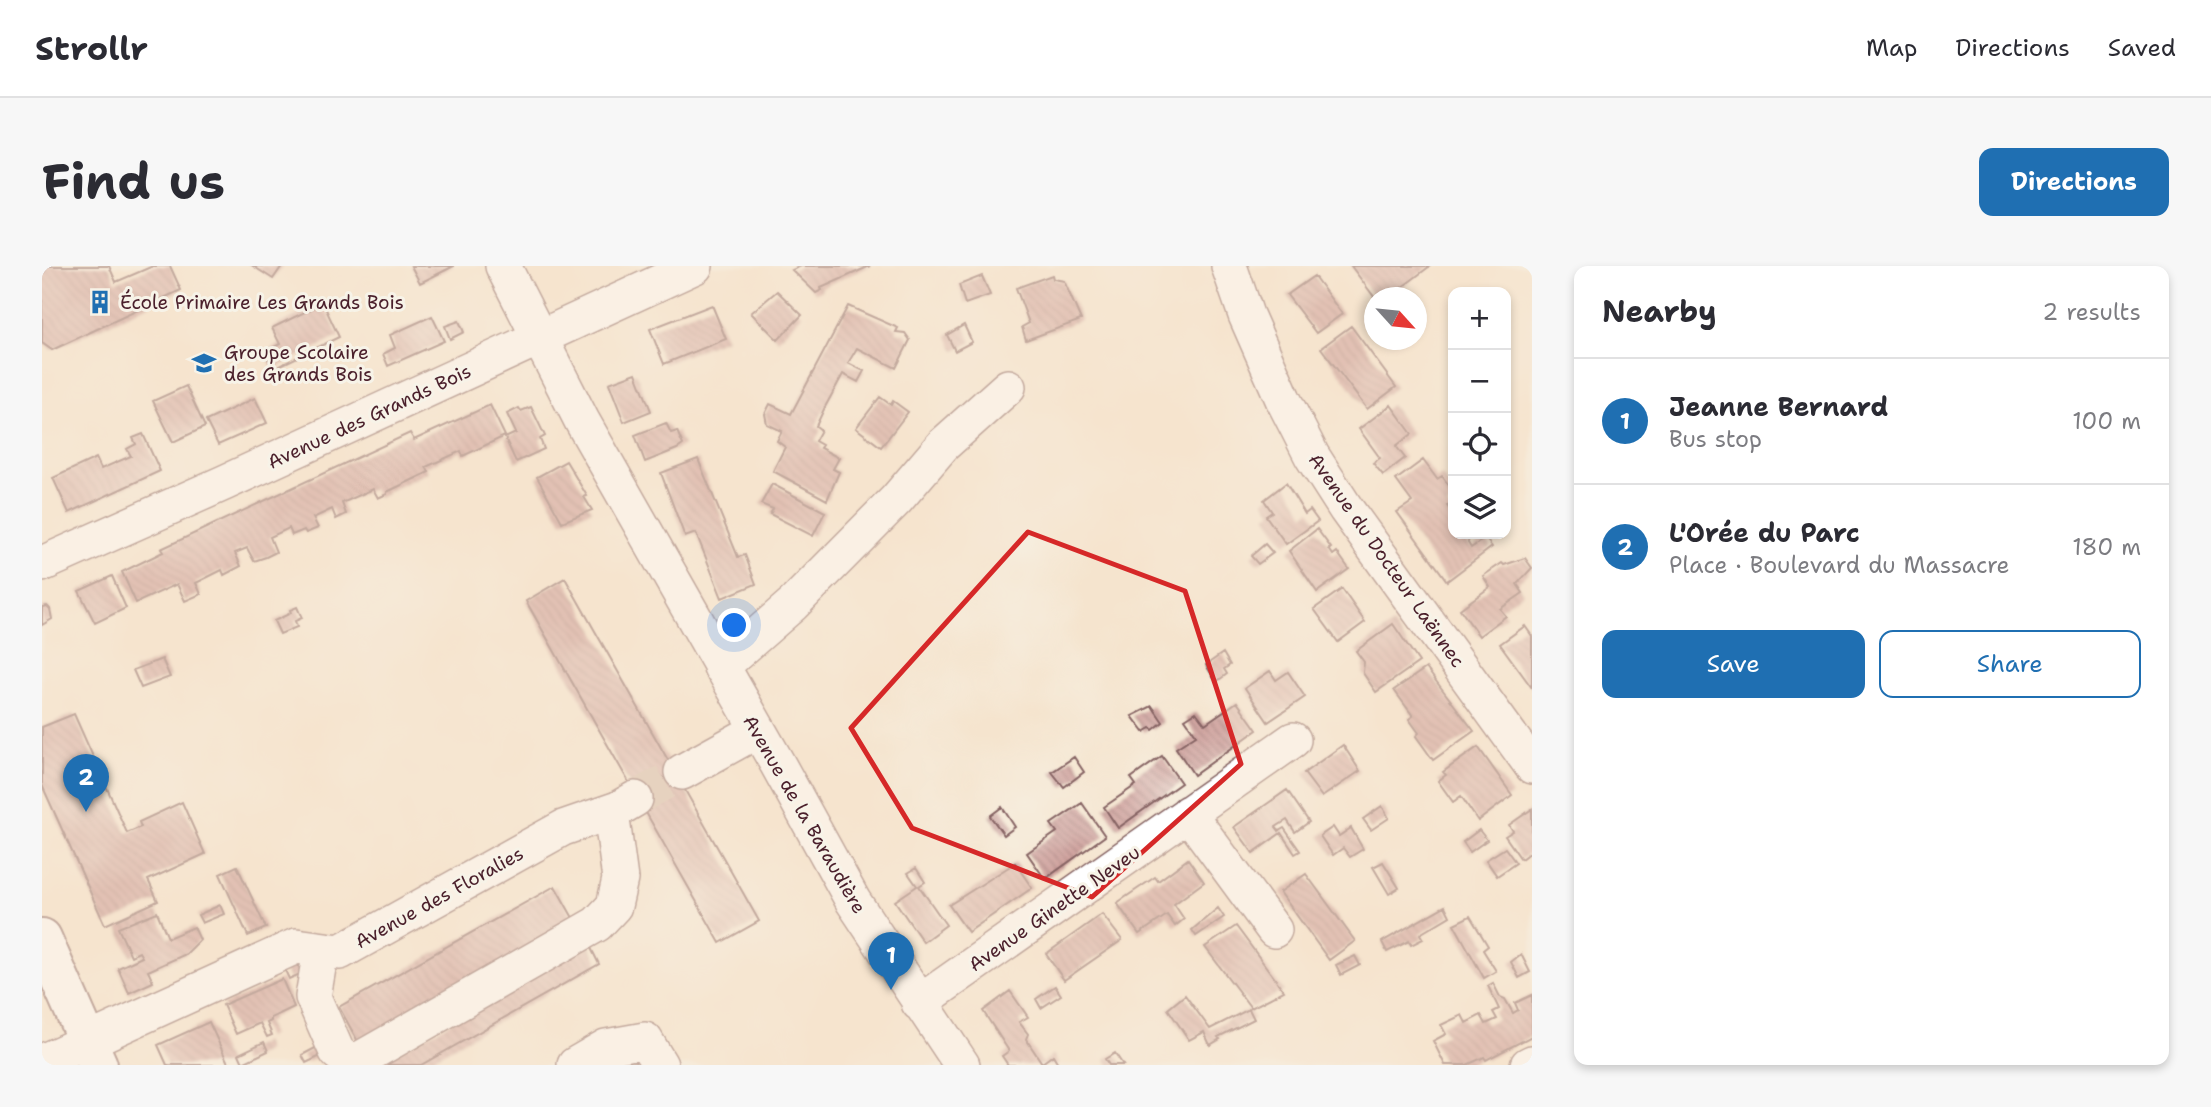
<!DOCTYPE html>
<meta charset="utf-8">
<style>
:root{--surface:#fff;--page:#f7f7f7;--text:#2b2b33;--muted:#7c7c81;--line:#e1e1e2;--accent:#1f6fb2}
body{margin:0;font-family:"Shantell Sans",sans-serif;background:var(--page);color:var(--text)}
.controls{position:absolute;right:21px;top:21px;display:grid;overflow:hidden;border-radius:14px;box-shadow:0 4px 10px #0003}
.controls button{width:63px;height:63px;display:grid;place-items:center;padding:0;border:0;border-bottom:2px solid var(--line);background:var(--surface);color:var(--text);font:35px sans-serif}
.compass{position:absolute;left:1322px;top:21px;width:63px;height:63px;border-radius:50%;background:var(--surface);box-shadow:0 4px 10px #0003;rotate:117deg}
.you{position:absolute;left:693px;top:360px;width:24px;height:24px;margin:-18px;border:5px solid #fff;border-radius:50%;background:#1a73e8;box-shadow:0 0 0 10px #1a73e833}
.badge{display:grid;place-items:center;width:46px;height:46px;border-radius:50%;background:var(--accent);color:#fff;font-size:23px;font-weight:700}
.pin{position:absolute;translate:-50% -58px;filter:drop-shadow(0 2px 4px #0008)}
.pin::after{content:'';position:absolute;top:37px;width:24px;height:21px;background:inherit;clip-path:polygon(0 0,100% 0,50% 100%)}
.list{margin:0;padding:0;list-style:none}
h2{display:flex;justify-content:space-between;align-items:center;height:91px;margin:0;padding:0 28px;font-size:30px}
h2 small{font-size:23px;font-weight:400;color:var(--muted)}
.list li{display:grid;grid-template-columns:46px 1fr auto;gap:21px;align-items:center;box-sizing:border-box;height:126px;padding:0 28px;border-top:2px solid var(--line)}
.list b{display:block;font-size:26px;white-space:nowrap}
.list p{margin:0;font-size:23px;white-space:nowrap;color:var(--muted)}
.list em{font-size:23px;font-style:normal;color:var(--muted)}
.actions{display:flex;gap:14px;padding:21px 28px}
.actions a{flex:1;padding:16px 0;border:2px solid var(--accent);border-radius:14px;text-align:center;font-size:24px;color:var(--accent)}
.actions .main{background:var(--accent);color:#fff}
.icon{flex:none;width:38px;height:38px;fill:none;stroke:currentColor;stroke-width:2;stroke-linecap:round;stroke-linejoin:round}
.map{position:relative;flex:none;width:1490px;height:799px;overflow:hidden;border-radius:14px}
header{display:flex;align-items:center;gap:42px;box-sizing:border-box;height:98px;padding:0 35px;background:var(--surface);border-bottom:2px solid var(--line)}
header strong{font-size:33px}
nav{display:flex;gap:38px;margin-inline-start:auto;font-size:24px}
.intro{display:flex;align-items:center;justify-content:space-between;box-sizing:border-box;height:168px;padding:0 42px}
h1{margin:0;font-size:49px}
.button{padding:18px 32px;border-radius:14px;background:var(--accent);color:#fff;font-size:24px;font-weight:700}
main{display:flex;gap:42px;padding:0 42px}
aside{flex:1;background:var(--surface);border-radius:14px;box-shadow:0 4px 10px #0003}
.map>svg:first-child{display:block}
.building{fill:url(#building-back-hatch)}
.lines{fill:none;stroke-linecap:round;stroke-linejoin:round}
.minor-tunnel{stroke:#d3bdad;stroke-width:35;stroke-dasharray:35 18;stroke-linecap:butt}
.minor-casing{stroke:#866464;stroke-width:38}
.major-casing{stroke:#866464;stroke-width:42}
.minor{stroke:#fff;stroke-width:35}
.major{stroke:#fff;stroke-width:38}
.marked{fill:none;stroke:#d62828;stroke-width:5;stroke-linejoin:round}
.labels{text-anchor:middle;stroke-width:6;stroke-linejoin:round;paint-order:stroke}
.poi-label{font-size:19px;fill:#4a1f2b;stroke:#f7f3e8;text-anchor:start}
.street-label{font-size:19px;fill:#4a1f2b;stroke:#f7f3e8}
</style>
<header>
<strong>Strollr</strong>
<nav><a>Map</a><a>Directions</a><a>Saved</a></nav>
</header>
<div class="intro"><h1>Find us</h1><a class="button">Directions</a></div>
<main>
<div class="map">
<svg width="1490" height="799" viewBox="0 0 1490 799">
<defs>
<pattern id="building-back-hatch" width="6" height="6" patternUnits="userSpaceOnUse" patternTransform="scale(1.75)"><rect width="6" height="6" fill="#ca9794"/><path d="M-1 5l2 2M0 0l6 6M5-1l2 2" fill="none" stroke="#a67b79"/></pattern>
</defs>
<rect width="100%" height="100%" fill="#f7f3e8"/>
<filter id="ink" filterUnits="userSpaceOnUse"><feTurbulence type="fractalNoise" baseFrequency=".0143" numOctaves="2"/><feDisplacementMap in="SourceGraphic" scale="14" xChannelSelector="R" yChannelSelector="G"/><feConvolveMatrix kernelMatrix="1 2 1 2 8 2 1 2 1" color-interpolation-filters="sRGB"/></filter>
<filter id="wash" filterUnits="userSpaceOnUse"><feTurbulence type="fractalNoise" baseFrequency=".00686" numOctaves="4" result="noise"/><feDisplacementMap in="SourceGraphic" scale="28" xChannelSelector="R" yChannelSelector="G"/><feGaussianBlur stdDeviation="1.57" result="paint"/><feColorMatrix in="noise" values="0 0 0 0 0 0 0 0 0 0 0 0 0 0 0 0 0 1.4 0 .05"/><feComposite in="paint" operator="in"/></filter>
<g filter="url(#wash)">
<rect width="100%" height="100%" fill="#f5e4ce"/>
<g id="blocks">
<path class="building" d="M6,0H67L74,16L111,0H128L139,24L10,84L0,77V9Z
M211,0H240L231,13Z
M369,0H412L378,17Z
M759,0H828L779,22L780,24L774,27L750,4Z
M1309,0H1388L1346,32H1333Z
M1010,9L1011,13L1022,15L1039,54L984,74L980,61L987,57L974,22Z
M940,10L948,29L923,38L917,19Z
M1272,10L1300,48L1274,67L1245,29Z
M735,25L760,49L736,74L709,47Z
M281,37L297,71L231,103L223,86L238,78L230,62Z
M670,39L684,73L622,98L608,63Z
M806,40L856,62L854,66L863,67L868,74L854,102L815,82L806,97L822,105L816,116L801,108L783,141L774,160L779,164L773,175L780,179L778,182L797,192L791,203L797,206L785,234L731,205L743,181L735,175L740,165L725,158L723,148L728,138L749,148Z
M390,50L402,75L346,100L341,88L353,82L348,69Z
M417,55L422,66L408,73L403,60Z
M922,59L930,76L913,85L905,69Z
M1309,60L1354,121L1325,143L1279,82Z
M594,107L609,145L582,156L567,117Z
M144,120L163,161L131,176L111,135Z
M838,131L849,139L851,135L866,146L839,181L814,162Z
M213,132L225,157L176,179L164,155Z
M448,139L463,170L421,190L419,185L384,201L387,206L345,226V228L336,232L331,223L300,237L304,248L294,253L290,243L271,252L276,262L264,267L262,264L250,269L247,262L228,271L234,286L224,291L212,295L205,282L193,287L199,300L182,309L180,304L154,317L159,328L143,335L135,318L94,337L80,306L121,286L119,283L368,167L372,174Z
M1349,139L1370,168L1354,180L1363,192L1341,209L1331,197L1338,192L1317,163Z
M489,141L503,170L498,173L502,183L474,196L463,172L474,167L465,148L477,142L479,145Z
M624,157L629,167L635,165L641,179L635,183L603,196L593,169Z
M101,168L118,205L27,247L11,212L54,192L59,203L89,190L85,183L94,178L91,172Z
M656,193L696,291L703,289L714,318L680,332L654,267L643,271L619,207Z
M1381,194L1395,213L1400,210L1411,225V235L1405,240L1410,246L1411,245V268H1427L1426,277L1429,282L1443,272L1450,281L1405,315L1355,246L1370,236L1354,214Z
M524,195L545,230L542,231L550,244L520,256L495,211Z
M1244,217L1263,248L1268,244L1276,255L1244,278L1224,250L1230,246L1222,234Z
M730,218L783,246L771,270L728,248L731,243L719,238Z
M1275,263L1289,282L1287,283L1291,289L1295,286L1307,303L1275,326L1247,285Z
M1223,278L1231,287L1216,298L1209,290Z
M1483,292L1490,302L1475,318L1481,327L1458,343L1464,350L1437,370L1418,343L1448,321L1441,310L1460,297L1462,299Z
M70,310L84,342L53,357L37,325Z
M523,312L717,655L678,677L484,335Z
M1300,323L1323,356L1296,376L1272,343Z
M5,340L8,343L10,353L0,359V341Z
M255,341L260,352L253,355L255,361L238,368L232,355L249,347L248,344Z
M1351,358L1377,396L1334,426L1321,407L1322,396L1314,385Z
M1483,360L1490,370V422L1458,378Z
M1181,387L1188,399L1182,403L1185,408L1174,416L1164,399Z
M120,393L128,411L99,422L91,404Z
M1384,402L1432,465L1391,494L1374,470L1377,467L1367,453L1371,450L1352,424Z
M1228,405L1234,414L1246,406L1263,431L1226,456L1203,422Z
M1195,436L1215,464L1152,509L1134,482L1154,469L1143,453L1154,446L1163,458Z
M1110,440L1121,456L1111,464L1109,462L1102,466L1090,450Z
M32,448L85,567L99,561L97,556L140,536L163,588L106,614L116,635L63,659L0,519V461Z
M1301,479L1318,505L1280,531L1262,507Z
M1436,481L1470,529L1436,555L1419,530L1411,536L1396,515L1404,509L1401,506Z
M1120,490L1139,517L1076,562L1062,541L1094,519L1089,512Z
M1032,491L1042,506L1022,521L1010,506Z
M1245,524L1267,556L1253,566L1245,554L1234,561L1237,565L1242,562L1258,585L1253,588L1239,567L1211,587L1192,561Z
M1040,537L1063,570L1003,613L985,587L1015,566L1009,558Z
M1340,540L1347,552L1329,564L1321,553Z
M960,541L973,561L962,569L948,550Z
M1490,543V591L1487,587L1479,593L1463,570L1471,565L1467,559Z
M1291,561L1297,570L1309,562L1321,583L1308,591L1301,582L1291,589L1278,570Z
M1437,564L1445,574L1428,586L1421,576Z
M1463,582L1474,597L1455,610L1444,594Z
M1146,593L1162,616L1132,638L1142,653L1133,660L1125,649L1097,668L1075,637L1113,611L1116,615Z
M1341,596L1357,622L1347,628L1331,601Z
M973,597L990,622L926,666L907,639Z
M195,600L224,662L206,670L178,608Z
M874,602L883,616L877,620L904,659L881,676L853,635L875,620L866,607Z
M1264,608L1313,675L1287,694L1238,626Z
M513,620L535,659L319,781L297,741Z
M178,639L182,648L160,657L156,649Z
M1403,640L1408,650L1378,668L1381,673L1369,679L1367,675L1345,686L1340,676Z
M1176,642L1182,651L1154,670L1150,664Z
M115,646L126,672L152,661L158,674L144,688L106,705L111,716L87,727L76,702L100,691L97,686L89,690L76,662Z
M1060,648L1080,674L1022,714L1004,688Z
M1428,650L1446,680L1441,684L1454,705L1442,712L1412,658Z
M1194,660L1242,725L1209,742L1163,681Z
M547,678L557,698L379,799H333Z
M1479,688L1488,706L1477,712L1469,696Z
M1313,690L1318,699L1299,709L1294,699Z
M254,694L260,707L247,713L241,700Z
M240,713L252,741L229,752V755L225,757L230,769L225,771L218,757L194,768L181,739Z
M1451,717L1458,731L1463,733L1471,747L1476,744L1473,737L1490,729V770L1444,794L1442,791L1425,799H1403L1391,775L1404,768L1399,759L1420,749L1424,757L1439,749L1444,758L1455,753L1451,746L1457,743L1446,720Z
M1013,720L1019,729L999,742L994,733Z
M968,725L986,751L977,756L986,768L984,773L1000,797L1011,789L1017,799H966L960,790L967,785L941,745Z
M1143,729L1168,763L1207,743L1212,753L1176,771L1178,773L1168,779L1162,766L1147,774L1126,743Z
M167,756L187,799H125L116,779Z
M222,776L226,785L201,797L197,788Z
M279,779L283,788L264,797L260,789Z
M1073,787L1081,799H1067L1063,793Z"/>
</g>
</g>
<g filter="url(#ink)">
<use href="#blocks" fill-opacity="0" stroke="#866464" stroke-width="2"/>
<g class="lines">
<path class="minor-tunnel" d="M593,533L640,506"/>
<g class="minor-casing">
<path id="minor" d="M461,0L540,155L735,497L811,635L920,799
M1187,0L1204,49L1241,133L1270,190L1304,243L1490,500
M0,298L182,217L653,0
M679,401L751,338L854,234L901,179L966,121
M640,506L716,464
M1146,547L1232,664
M279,684L271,731L295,786L305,794L315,795L555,658L572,640L578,613L569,546
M877,737L1251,474
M0,796L254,680L298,686L521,562L576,543L593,533
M533,799L564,781L603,774L618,799
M1486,799L1490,797"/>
</g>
<g class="major-casing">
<path id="major" d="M0,672L56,799"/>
</g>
<use href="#minor" class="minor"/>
<use href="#major" class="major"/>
</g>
</g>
<path d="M0 0H1490V799H0ZM986,266L1143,325L1199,498L1050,631L870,562L809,462Z" fill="#f5e4ce" fill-opacity=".55" fill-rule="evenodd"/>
<path class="marked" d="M986,266L1143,325L1199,498L1050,631L870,562L809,462Z"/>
<defs>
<g id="building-bare" transform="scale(1.89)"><path d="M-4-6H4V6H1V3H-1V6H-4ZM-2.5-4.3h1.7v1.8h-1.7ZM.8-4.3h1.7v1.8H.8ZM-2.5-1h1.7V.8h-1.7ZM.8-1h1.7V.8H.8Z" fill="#1f6fb2" stroke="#f7f3e8" stroke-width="2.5" paint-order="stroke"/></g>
<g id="school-bare" transform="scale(1.89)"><path d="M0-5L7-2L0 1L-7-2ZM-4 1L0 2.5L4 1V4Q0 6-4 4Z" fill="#1f6fb2" stroke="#f7f3e8" stroke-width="2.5" paint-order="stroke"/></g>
</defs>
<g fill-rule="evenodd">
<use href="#building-bare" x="58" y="36"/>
<use href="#school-bare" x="162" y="97"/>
</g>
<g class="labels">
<g class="poi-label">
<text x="78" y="43">École Primaire Les Grands Bois</text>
<text x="182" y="93">Groupe Scolaire<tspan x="182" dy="22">des Grands Bois</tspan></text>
</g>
<g class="street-label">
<text transform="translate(327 150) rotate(-25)" y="7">Avenue des Grands Bois</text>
<text transform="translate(1345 294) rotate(55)" y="7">Avenue du Docteur Laënnec</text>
<text transform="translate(763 548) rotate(60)" y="7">Avenue de la Baraudière</text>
<text transform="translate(397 631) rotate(-29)" y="7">Avenue des Floralies</text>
<text transform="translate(1012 642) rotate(-35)" y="7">Avenue Ginette Neveu</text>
</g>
</g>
</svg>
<div class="controls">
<button>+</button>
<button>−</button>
<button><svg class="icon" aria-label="locate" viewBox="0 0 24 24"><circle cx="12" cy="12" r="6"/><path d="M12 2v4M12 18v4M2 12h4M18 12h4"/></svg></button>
<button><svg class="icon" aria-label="layers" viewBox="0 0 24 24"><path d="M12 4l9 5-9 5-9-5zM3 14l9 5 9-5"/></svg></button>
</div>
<svg class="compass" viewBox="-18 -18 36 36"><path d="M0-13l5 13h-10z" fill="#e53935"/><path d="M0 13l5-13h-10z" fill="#7c7c81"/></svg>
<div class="you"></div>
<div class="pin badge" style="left:849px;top:724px">1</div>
<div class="pin badge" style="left:44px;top:546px">2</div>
</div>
<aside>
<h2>Nearby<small>2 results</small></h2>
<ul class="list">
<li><span class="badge">1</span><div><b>Jeanne Bernard</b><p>Bus stop</p></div><em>100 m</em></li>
<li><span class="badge">2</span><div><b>L'Orée du Parc</b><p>Place · Boulevard du Massacre</p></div><em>180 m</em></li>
</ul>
<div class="actions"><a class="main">Save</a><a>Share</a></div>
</aside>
</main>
